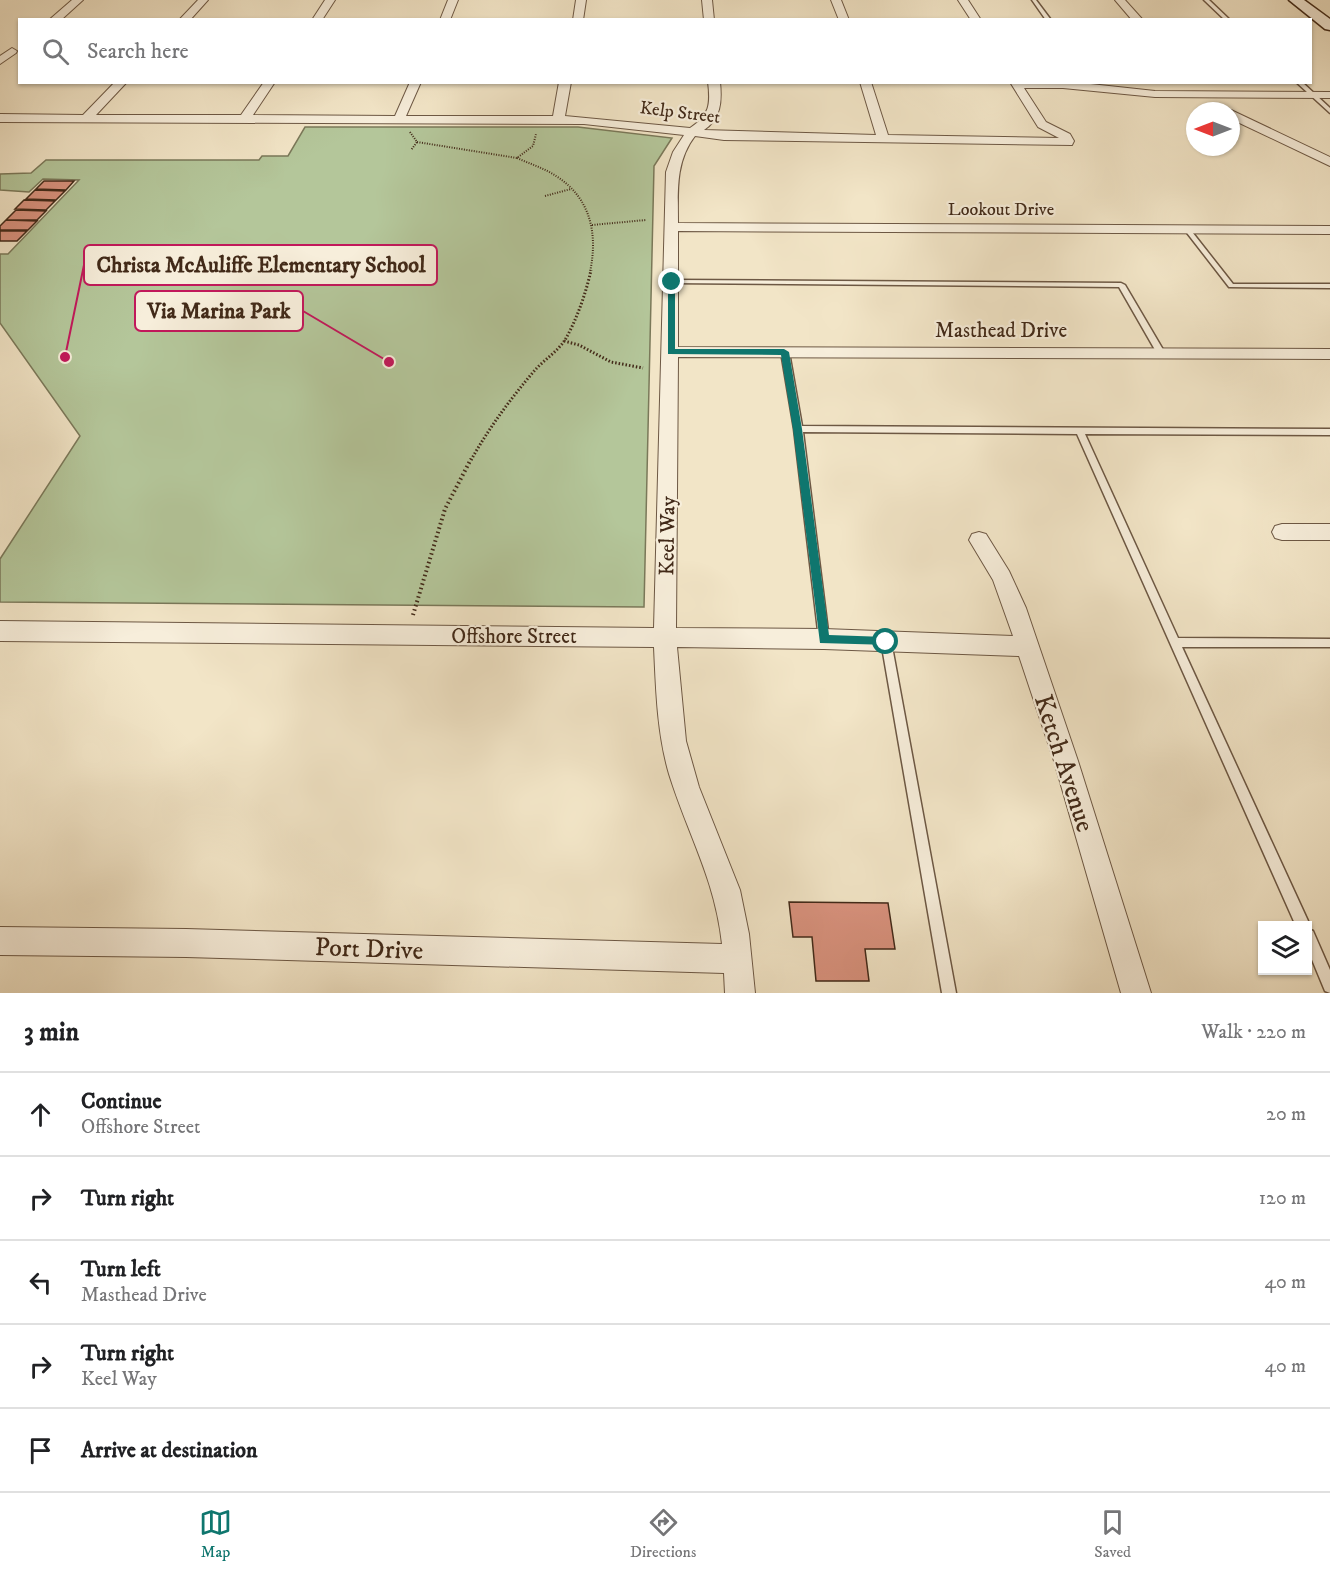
<!DOCTYPE html>
<meta charset="utf-8">
<style>
:root{--surface:#fff;--page:#f2f2f2;--text:#202124;--muted:#757577;--line:#e0e0e0;--accent:#0f766e}
body{margin:0;font-family:"IM FELL DW Pica",serif;background:var(--page);color:var(--text)}
.controls{position:absolute;right:18px;bottom:18px;display:grid;overflow:hidden;border-radius:0px;box-shadow:0 2px 4px #0004}
.controls button{width:54px;height:54px;display:grid;place-items:center;padding:0;border:0;border-bottom:2px solid var(--line);background:var(--surface);color:var(--text);font:30px sans-serif}
.compass{position:absolute;left:1186px;top:102px;width:54px;height:54px;border-radius:50%;background:var(--surface);box-shadow:0 2px 4px #0004;rotate:270deg}
.stop{position:absolute;width:18px;height:18px;margin:-14px;border:4px solid #0f766e;border-radius:50%;background:#fff}
.stop.end{background:#0f766e;border-color:#fff;box-shadow:0 2px 6px #0008}
.list{margin:0;padding:0;list-style:none}
h2{display:flex;justify-content:space-between;align-items:center;height:78px;margin:0;padding:0 24px;font-size:26px}
h2 small{font-size:20px;font-weight:400;color:var(--muted)}
.list li{display:grid;grid-template-columns:39px 1fr auto;gap:18px;align-items:center;box-sizing:border-box;height:84px;padding:0 24px;border-top:2px solid var(--line)}
.list b{display:block;font-size:22px;white-space:nowrap}
.list p{margin:0;font-size:20px;white-space:nowrap;color:var(--muted)}
.list em{font-size:20px;font-style:normal;color:var(--muted)}
.icon{flex:none;width:33px;height:33px;fill:none;stroke:currentColor;stroke-width:2;stroke-linecap:round;stroke-linejoin:round}
.map{position:relative;flex:none;width:1330px;height:993px;overflow:hidden}
.search{position:absolute;background:var(--surface);box-shadow:0 2px 4px #0004;left:18px;right:18px;top:18px;height:66px;display:flex;align-items:center;gap:15px;box-sizing:border-box;padding:0 21px;border-radius:0px;color:var(--muted);font-size:22px}
.sheet{height:498px;background:var(--surface)}
nav{display:flex;justify-content:space-around;align-items:center;box-sizing:border-box;height:84px;border-top:2px solid var(--line);background:var(--surface);font-size:16px;color:var(--muted)}
nav a{display:grid;justify-items:center;gap:3px}
nav .on{color:var(--accent)}
.map>svg:first-child{display:block}
.green{fill:#b4c69a;stroke:#7a7859;stroke-width:1.5}
.building{fill:#d9927e;stroke:#412918;stroke-width:1.5}
.lines{fill:none;stroke-linecap:round;stroke-linejoin:round}
.lane-casing{stroke:#6d5844;stroke-width:3}
.street-casing{stroke:#6d5844;stroke-width:2}
.secondary-casing{stroke:#412918;stroke-width:3}
.path-far2{stroke:#412918;stroke-width:2;stroke-dasharray:1 1.5;stroke-linecap:butt}
.path-far1{stroke:#412918;stroke-width:3;stroke-dasharray:1.5 2;stroke-linecap:butt}
.path{stroke:#412918;stroke-width:4;stroke-dasharray:1.5 3;stroke-linecap:butt}
.lane{fill:#f7eedb;fill-rule:evenodd}
.street{fill:#f7eedb;fill-rule:evenodd}
.secondary{fill:#f7eedb;fill-rule:evenodd}
.route{fill:#0f766e}
.labels{text-anchor:middle;stroke-width:4.5;stroke-linejoin:round;paint-order:stroke}
.far-street-label{font-size:18px;fill:#412918;stroke:#f7eedb}
.street-label{font-size:21px;fill:#412918;stroke:#f7eedb}
.near-street-label{font-size:26px;fill:#412918;stroke:#f7eedb}
.leader{fill:none;stroke:#c2185b;stroke-width:2}
.callout-dot{fill:#c2185b;stroke:#f7eedb;stroke-width:2}
.callout{fill:#f7eedb;stroke:#c2185b;stroke-width:2}
.callout-label{font-size:22px;text-anchor:middle;font-weight:bold;fill:#412918}
</style>
<div class="map">
<svg width="1330" height="993" viewBox="0 0 1330 993">
<rect width="100%" height="100%" fill="#f2e5c7"/>
<filter id="stains"><feTurbulence type="fractalNoise" baseFrequency=".00333" numOctaves="4"/><feColorMatrix values="0 0 0 0 .2 0 0 0 0 .09 0 0 0 0 .02 0 0 0 .5 -.17"/></filter>
<radialGradient id="worn" r=".72"><stop offset=".6" stop-color="#630" stop-opacity="0"/><stop offset="1" stop-color="#630" stop-opacity=".3"/></radialGradient>
<path class="green" d="M305,127H578L672,138L654,166L644,607L0,602V559L80,436L0,323V254H8L79,180L43,179L29,192L0,190V174L31,173L46,160H259L262,156H288Z"/>
<path class="building" d="M44,181H74L66,190L36,189Z
M35,190L65,191L56,200L26,199Z
M24,200L55,201L46,210L15,209Z
M16,210L46,211L37,220H6Z
M6,220L37,221L28,230H0V226Z
M0,231H27L17,241H0Z
M789,902L888,903L895,949H865L869,981H816L812,937H793Z"/>
<g class="lines">
<g class="lane-casing">
<path id="lane" d="M1032,0H1036L1051,20H1046Z
M1204,0H1209L1230,20H1225Z
M1296,82H1302L1330,108V113Z
M1187,227L1189,228L1233,284H1330V288L1229,287L1184,229Z
M672,280L1121,283L1125,285L1165,353L1161,355H1158L1119,287L670,283L668,282Z
M782,350H785L789,352L802,426L1330,429V435L1085,434L1178,638L1330,639V647H1182L1308,921L1309,926L1308,929L1313,931L1330,970V993L1325,991L1308,950V926H1296L1077,434L803,432L829,639L828,642L824,643L820,642L819,639L794,429L781,352Z
M886,637L890,638L891,641L956,993H942L881,641L882,638Z"/>
</g>
<g class="street-casing">
<path id="street" d="M72,0H83L61,20H49Z
M198,0H208L190,20H179Z
M325,0H335L322,20H312Z
M448,0H458L450,20H440Z
M576,0H586L583,20H573Z
M702,0H712L714,20H704Z
M831,0H841L849,20H839Z
M958,0H968L981,20H971Z
M1115,0H1125L1143,20H1132Z
M12,48L17,51L16,53L0,64V56Z
M115,82H127L96,115H241L264,82H275L253,115L395,116L410,82H421L406,116H553L559,82H571L565,116L690,128C709,115 711,106 708,82H720C722,101 721,119 704,130L876,135L860,82H871L888,135L1059,138L1038,127L1010,82H1072L1155,91L1330,92V98L1155,97L1063,88H1024L1046,122L1070,134L1074,141L1072,145L724,140L695,136C675,162 678,192 678,223L1330,226V234L678,231V347L1330,349V359L678,357L676,628L824,629L1013,636L993,580L969,540L972,534L979,532L986,534L1009,571L1026,608L1078,761L1151,993H1121L1054,761L1019,656L824,649L677,647L686,741L699,787L740,890L749,934L755,993H725L724,973L186,957L0,955V927L186,929L722,944C715,879 688,835 669,774C657,733 656,690 654,647L0,641V621L654,628L666,172L673,152L684,135L584,124L0,122V114L83,115Z
M1231,110L1330,157V166L1231,119V111H1229Z
M1282,524H1330V540H1282L1275,538L1272,532L1275,526Z"/>
</g>
<g class="secondary-casing">
<path id="secondary" d="M1289,0H1304L1330,19V30L1325,29Z"/>
</g>
<path class="path-far2" d="M410,132L417,142L411,150
M417,142L517,158L533,146L536,134
M517,158C530,164 544,168 556,176C591,198 598,234 590,272
M545,196L571,189
M592,225L646,220"/>
<path class="path-far1" d="M564,341L579,345L611,362L643,368
M471,460C489,428 511,398 535,370C544,360 558,351 565,340C577,319 586,293 591,270"/>
<path class="path" d="M413,615L445,509L471,459"/>
<use href="#lane" class="lane"/>
<use href="#street" class="street"/>
<use href="#secondary" class="secondary"/>
</g>
<path class="route" d="M672,280L675,282V349H784L789,352L802,429L829,635L886,637L890,638V645L820,643L793,429L781,355L668,354V282Z"/>
<g class="labels">
<g class="far-street-label">
<text transform="translate(680 112) rotate(7)" y="6">Kelp Street</text>
<text x="1001" y="215">Lookout Drive</text>
</g>
<g class="street-label">
<text x="1001" y="337">Masthead Drive</text>
<text transform="translate(667 536) rotate(-89)" y="7">Keel Way</text>
<text x="514" y="643">Offshore Street</text>
</g>
<g class="near-street-label">
<text transform="translate(1065 763) rotate(72)" y="9">Ketch Avenue</text>
<text transform="translate(369 948) rotate(2)" y="9">Port Drive</text>
</g>
</g>
<path class="leader" d="M65 357L84 265M389 362L303 311"/>
<g class="callout-dot">
<circle cx="65" cy="357" r="6"/>
<circle cx="389" cy="362" r="6"/>
</g>
<g class="callout">
<rect x="84" y="245" width="353" height="40" rx="6"/>
<rect x="135" y="291" width="168" height="40" rx="6"/>
</g>
<g class="callout-label">
<text x="261" y="272">Christa McAuliffe Elementary School</text>
<text x="219" y="318">Via Marina Park</text>
</g>
<rect width="100%" height="100%" filter="url(#stains)"/>
<rect width="100%" height="100%" fill="url(#worn)"/>
</svg>
<div class="controls">
<button><svg class="icon" aria-label="layers" viewBox="0 0 24 24"><path d="M12 4l9 5-9 5-9-5zM3 14l9 5 9-5"/></svg></button>
</div>
<svg class="compass" viewBox="-18 -18 36 36"><path d="M0-13l5 13h-10z" fill="#e53935"/><path d="M0 13l5-13h-10z" fill="#757577"/></svg>
<div class="stop" style="left:886px;top:642px"></div>
<div class="stop end" style="left:672px;top:282px"></div>
<div class="search"><svg class="icon" aria-label="search" viewBox="0 0 24 24"><circle cx="10" cy="10" r="6"/><path d="M15 15l6 6"/></svg>Search here</div>
</div>
<section class="sheet">
<h2>3 min<small>Walk · 220 m</small></h2>
<ul class="list">
<li><svg class="icon" aria-label="ahead" viewBox="0 0 24 24"><path d="M12 20V5M6 11l6-6 6 6"/></svg><div><b>Continue</b><p>Offshore Street</p></div><em>20 m</em></li>
<li><svg class="icon" aria-label="right" viewBox="0 0 24 24"><path d="M7 20v-9h11M14 6l5 5-5 5"/></svg><div><b>Turn right</b></div><em>120 m</em></li>
<li><svg class="icon" aria-label="left" viewBox="0 0 24 24"><path d="M17 20v-9H6M10 6l-5 5 5 5"/></svg><div><b>Turn left</b><p>Masthead Drive</p></div><em>40 m</em></li>
<li><svg class="icon" aria-label="right" viewBox="0 0 24 24"><path d="M7 20v-9h11M14 6l5 5-5 5"/></svg><div><b>Turn right</b><p>Keel Way</p></div><em>40 m</em></li>
<li><svg class="icon" aria-label="arrive" viewBox="0 0 24 24"><path d="M6 21V4h12l-3 4 3 4H6"/></svg><div><b>Arrive at destination</b></div></li>
</ul>
</section>
<nav>
<a class="on"><svg class="icon" aria-label="map" viewBox="0 0 24 24"><path d="M3 6l6-2 6 2 6-2v14l-6 2-6-2-6 2zM9 4v14M15 6v14"/></svg>Map</a>
<a><svg class="icon" aria-label="directions" viewBox="0 0 24 24"><path d="M12 3l9 9-9 9-9-9zM9 14v-3h6M13 9l2 2-2 2"/></svg>Directions</a>
<a><svg class="icon" aria-label="saved" viewBox="0 0 24 24"><path d="M7 4h10v16l-5-4-5 4z"/></svg>Saved</a>
</nav>
